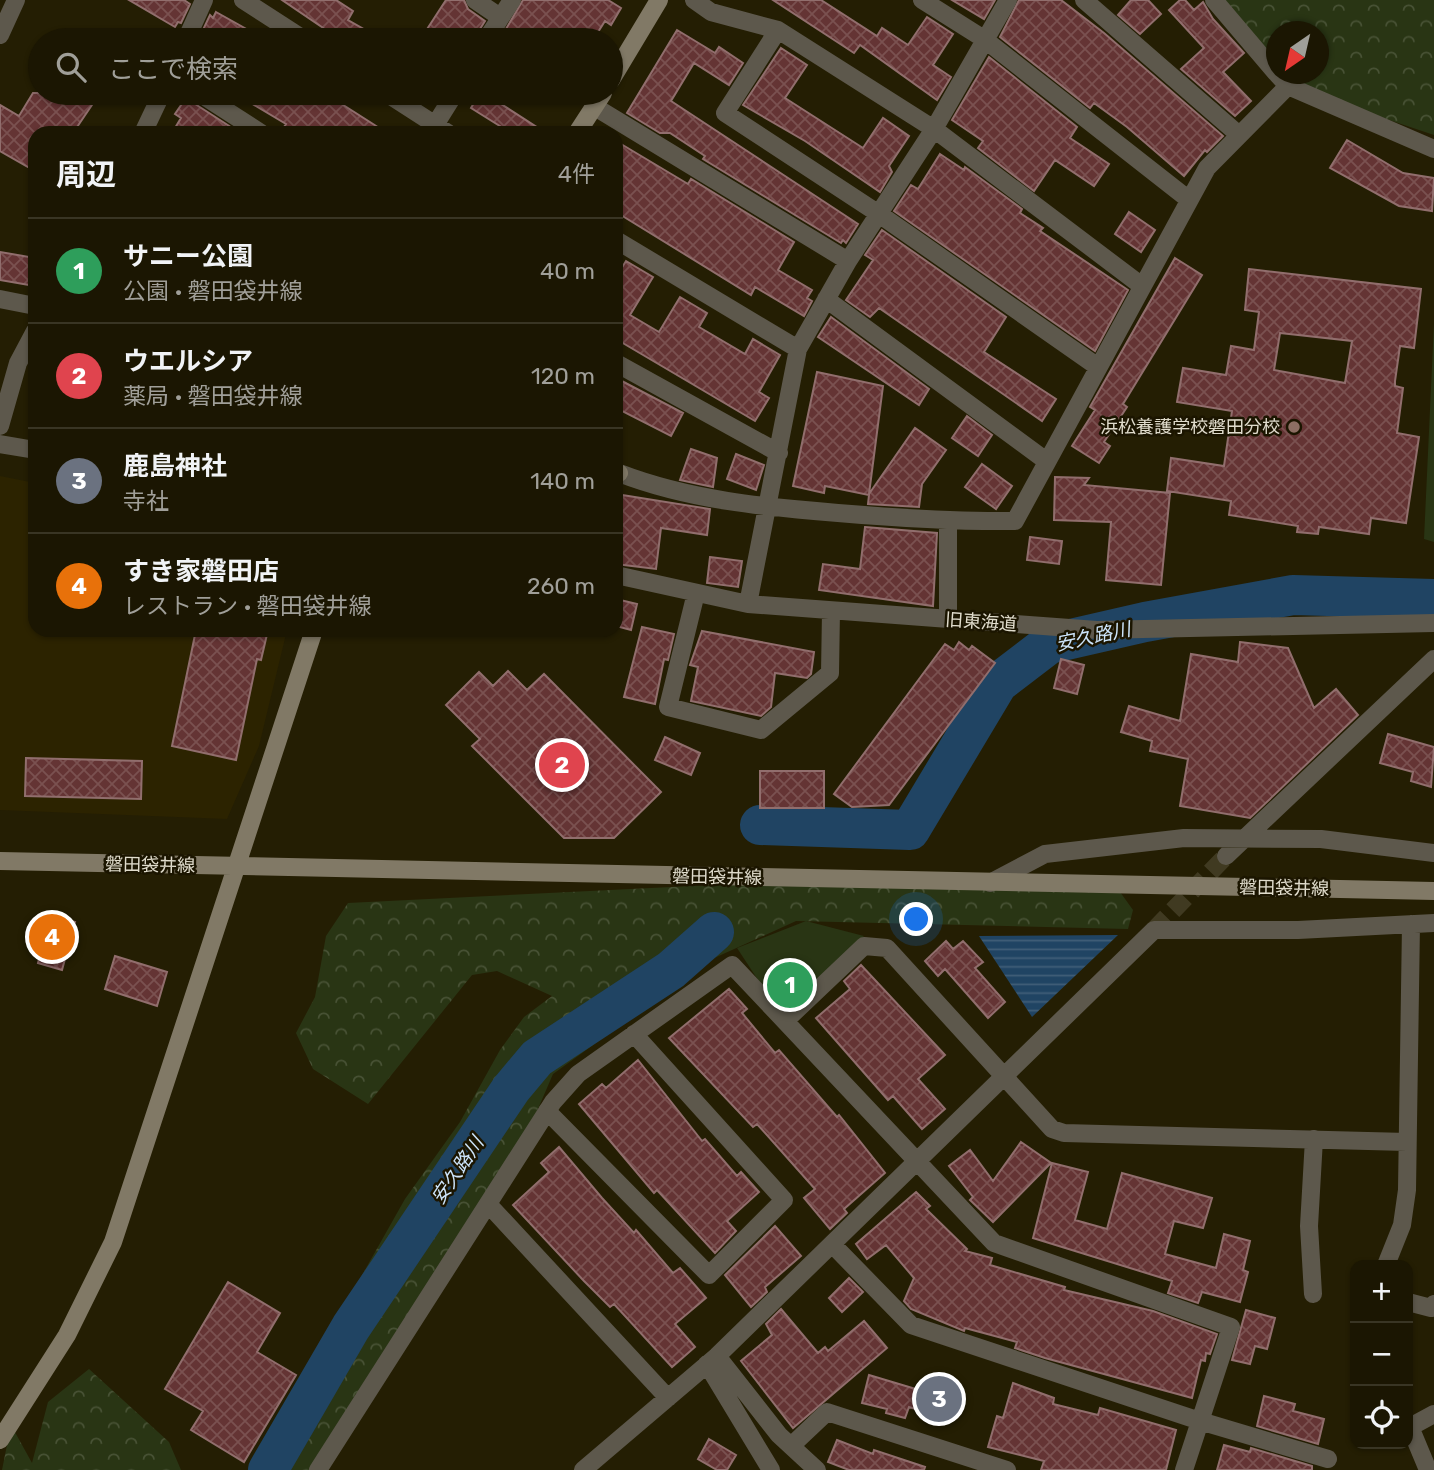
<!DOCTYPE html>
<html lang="ja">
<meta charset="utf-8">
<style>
:root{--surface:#1b1602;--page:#282311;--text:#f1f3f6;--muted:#a09f99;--line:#393524;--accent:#8c9099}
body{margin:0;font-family:Rubik,"Noto Sans JP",sans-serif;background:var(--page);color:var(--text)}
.controls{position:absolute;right:21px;bottom:21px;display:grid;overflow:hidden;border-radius:14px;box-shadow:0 2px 5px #0004}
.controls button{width:63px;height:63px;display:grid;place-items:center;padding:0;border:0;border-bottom:2px solid var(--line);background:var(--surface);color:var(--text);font:35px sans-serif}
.compass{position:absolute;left:1266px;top:21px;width:63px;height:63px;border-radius:50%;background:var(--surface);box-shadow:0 2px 5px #0004;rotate:214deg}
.you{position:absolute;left:917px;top:920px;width:24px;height:24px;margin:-18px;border:5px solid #fff;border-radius:50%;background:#1a73e8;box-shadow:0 0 0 10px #1a73e833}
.badge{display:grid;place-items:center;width:46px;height:46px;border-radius:50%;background:var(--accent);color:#fff;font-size:23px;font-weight:700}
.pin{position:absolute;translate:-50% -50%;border:4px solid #fff;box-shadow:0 2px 7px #0006}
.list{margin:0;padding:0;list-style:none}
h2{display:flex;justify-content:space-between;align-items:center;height:91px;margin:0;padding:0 28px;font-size:30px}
h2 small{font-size:23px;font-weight:400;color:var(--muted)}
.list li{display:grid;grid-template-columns:46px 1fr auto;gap:21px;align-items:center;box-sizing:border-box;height:105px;padding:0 28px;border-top:2px solid var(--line)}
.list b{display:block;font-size:26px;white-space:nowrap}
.list p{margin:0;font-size:23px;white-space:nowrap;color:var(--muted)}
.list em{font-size:23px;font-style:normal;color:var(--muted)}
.icon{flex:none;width:38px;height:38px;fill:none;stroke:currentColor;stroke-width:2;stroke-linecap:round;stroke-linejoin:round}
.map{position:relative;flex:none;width:1434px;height:1470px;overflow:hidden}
.search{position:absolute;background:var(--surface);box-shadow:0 2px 5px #0004;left:28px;top:28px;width:595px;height:77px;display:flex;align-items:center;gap:18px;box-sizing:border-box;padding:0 24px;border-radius:38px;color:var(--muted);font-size:26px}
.panel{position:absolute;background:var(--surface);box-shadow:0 2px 5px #0004;left:28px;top:126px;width:595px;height:511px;border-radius:21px}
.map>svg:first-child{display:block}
.built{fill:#2c2300}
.green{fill:#293514}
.forest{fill:url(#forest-crowns)}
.water{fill:url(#water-rules)}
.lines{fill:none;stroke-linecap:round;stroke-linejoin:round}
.river{stroke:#204463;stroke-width:40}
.building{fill:url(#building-cross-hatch);stroke:#916e6d;stroke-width:2;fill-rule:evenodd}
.street-tunnel{stroke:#403a21;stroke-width:18;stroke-dasharray:18 9;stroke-linecap:butt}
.street{stroke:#5d584c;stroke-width:18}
.secondary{stroke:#817966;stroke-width:18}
.education-dot{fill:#8d6e63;stroke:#1b1500;stroke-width:2.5}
.labels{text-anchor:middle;stroke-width:5;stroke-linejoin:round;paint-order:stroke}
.poi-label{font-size:18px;fill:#e0dccc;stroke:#1b1500;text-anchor:end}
.street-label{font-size:18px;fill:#e0dccc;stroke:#1b1500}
.water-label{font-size:19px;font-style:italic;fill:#cde5fb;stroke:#1b1500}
</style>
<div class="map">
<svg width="1434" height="1470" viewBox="0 0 1434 1470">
<defs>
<pattern id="forest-crowns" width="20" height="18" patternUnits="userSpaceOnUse" patternTransform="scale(1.75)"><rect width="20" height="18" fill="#293514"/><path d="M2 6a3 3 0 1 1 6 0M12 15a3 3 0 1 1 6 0" fill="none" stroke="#485235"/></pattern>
<pattern id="water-rules" width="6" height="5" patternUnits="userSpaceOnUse" patternTransform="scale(1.75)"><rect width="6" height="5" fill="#204463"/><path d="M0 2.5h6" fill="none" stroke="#405e78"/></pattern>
<pattern id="building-cross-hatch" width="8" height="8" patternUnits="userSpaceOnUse" patternTransform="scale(1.75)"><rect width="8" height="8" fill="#643434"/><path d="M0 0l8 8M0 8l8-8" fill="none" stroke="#7a5150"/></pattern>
</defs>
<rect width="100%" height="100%" fill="#241e03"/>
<path class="built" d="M0,476L35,483V630H287L259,746L227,819L0,810Z"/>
<path class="green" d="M1434,323V542L1424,539Z
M806,921L864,936L785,1021L737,948Z"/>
<path class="forest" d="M1214,0H1434V135L1288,86L1277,74H1318V32H1276V73Z
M833,879L1115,885L1133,910L1128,929L796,921L712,959L553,1074L515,1162L318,1470H252L405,1199L460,1122L500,1050L524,1017L552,996L497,971L472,975L368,1104L313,1069L296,1033L315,997L326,936L348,903Z
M89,1369L169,1442L181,1470H2L11,1425L32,1463L48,1402Z"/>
<path class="water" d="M1118,935L1032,1017L979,936Z"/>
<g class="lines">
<path class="river" d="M760,825L910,830L998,683L1049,644L1145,622L1293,595L1434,599
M268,1470L351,1327L511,1089L537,1058L671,970L714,932"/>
</g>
<path class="building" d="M129,0H184L190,4L181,23L178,22L175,27Z
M282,0H336L353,11L348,20L383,40H341Z
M446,0H464L468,9L485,21L473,40H420Z
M523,0H608L621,8L611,25L605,21L593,40H512L503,34Z
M773,0H821L877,36L882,28L908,45L927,17L953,34L933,65L951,77L937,100L860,45L854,53Z
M952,0H995L984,19Z
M1019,0H1061L1104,33L1223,136L1207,152L1205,150L1184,176L1127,127L1094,103L1090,108L1000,37Z
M1131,0H1148L1161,14L1140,34L1118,15Z
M1180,0H1185L1194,10L1203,2L1213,19L1244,53L1223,72L1251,101L1235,116L1181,69L1204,48L1169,10Z
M216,12L266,40H212L201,34L210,15L213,18Z
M677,30L715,53L719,47L743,63L729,85L694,63L671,101L858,224L846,243L843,240L841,243L703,159L705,156L670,133H660L627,113Z
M781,48L807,65L785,98L863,148L883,118L909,136L889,166L892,172L880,192L805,141L743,105Z
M989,57L1077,127L1070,138L1109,164L1094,186L1055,160L1034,191L978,148L983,141L952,120Z
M33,93H100L73,133H35V171L0,151V105L19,116Z
M234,93H342L337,101L387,133H280L286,124Z
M480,93H484L546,133H511L471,108Z
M186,98L192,102L240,133H172L181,118L175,114Z
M1347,140L1403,173L1434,178L1432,211L1399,206L1330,168Z
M616,141L688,184L691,179L794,242L778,270L812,290L807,298L812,301L804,316L755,287L751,295L616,212Z
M940,154L964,170L965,167L1022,209L1020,213L1043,228L1040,231L1128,290L1095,351L894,211L911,185L918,189Z
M1129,212L1155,230L1141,252L1115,234Z
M882,230L1006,317L984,352L1056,399L1042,421L879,308L870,317L846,300L873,260L865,255Z
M0,252L35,258V286L0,280Z
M1175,258L1202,275L1123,404L1127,407L1104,442L1110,446L1099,463L1072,446L1095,410L1090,407Z
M626,261L653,277L630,315L659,332L680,297L707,313L699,327L745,354L753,339L780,355L759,392L769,398L755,421L616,339V277Z
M1249,269L1421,289L1414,348L1400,346L1395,381V386L1403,388L1397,433L1419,437L1406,523L1371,518L1369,534L1319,527L1318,534L1297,532L1298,526L1229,515L1231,501L1167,491L1171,458L1224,466L1232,411L1177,402L1183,368L1226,375L1231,346L1254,350L1259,312L1245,310ZM1280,333L1352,341L1345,383L1274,370Z
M831,317L929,389L919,405L818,337Z
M817,372L883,386L869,494L915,428L946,450L922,484L919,507L868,504L869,495L825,486L824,493L793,486Z
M616,378L683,413L671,436L616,408Z
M967,416L992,435L978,456L952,438Z
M691,449L717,458L713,487L680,480Z
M736,454L764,465L756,490L727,479Z
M982,464L1012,486L996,509L965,487Z
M1055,477L1089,478L1084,485L1170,493L1161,585L1106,580L1111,522L1054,520Z
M616,494L710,509L707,535L661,528L656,569L616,564Z
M865,527L937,533L933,606L819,590L823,564L860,569Z
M1030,537L1062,541L1059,564L1027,560Z
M710,557L742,561L738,587L707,583Z
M616,599L637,604L631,630L616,626Z
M642,627L674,634L668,660L664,659L655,704L624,697Z
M196,630H268L261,660L257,659L236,760L172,746Z
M702,631L814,652L811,674L807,678L775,673L771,707L761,716L691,701L698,667L690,665Z
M959,642L969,650L972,646L995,663L889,805L852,807L834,794L945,644L954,650Z
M1240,642L1288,648L1314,708L1336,689L1358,715L1250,818L1180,806L1188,759L1150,751L1152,741L1121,732L1129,706L1180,721L1191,654L1238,662Z
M1061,659L1084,665L1077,694L1054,688Z
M508,671L527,690L544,674L661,792L614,838H564L472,746L480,739L446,705L479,672L493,686Z
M1388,734L1434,747L1431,787L1411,781L1413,772L1380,763Z
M665,737L700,753L691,775L655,760Z
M26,758L142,761L141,799L25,796Z
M760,771H824V808H760Z
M50,915L75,922L62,970L38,963Z
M946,941L953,949L963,941L983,962L975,968L1005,1002L988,1018L945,969L938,976L925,961Z
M115,956L167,972L157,1006L105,989Z
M861,965L945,1055L918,1079L945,1109L922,1129L893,1096L888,1100L816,1018L850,989L844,981Z
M729,989L747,1009L742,1013L775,1053L779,1050L837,1117L839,1115L885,1173L844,1209L847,1213L830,1229L804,1198L815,1189L757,1124L753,1127L669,1038Z
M638,1060L702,1141L705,1139L737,1176L741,1172L759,1192L727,1221L736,1231L715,1253L657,1190L654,1193L579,1104L602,1084L606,1088Z
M1021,1142L1051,1163L993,1222L970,1200L973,1197L949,1166L970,1150L993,1181Z
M559,1147L602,1198L634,1233L636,1230L673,1273L680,1268L706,1298L675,1324L695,1347L672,1367L614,1304L610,1307L584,1281L513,1205L549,1172L541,1163Z
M1052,1163L1088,1172L1075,1220L1107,1229L1122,1173L1212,1198L1203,1228L1174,1221L1165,1254L1216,1268L1224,1234L1250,1241L1243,1270L1248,1272L1240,1302L1202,1292L1198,1303L1168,1293L1172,1281L1033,1238Z
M916,1192L930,1206L926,1209L967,1249L965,1251L992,1258L990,1265L1065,1287L1064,1290L1153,1311L1217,1334L1210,1354L1206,1353L1205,1361L1201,1360L1192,1398L1045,1358L1015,1348L1017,1342L965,1328L964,1331L911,1309L904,1301L914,1278L886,1245L867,1259L856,1244Z
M775,1226L801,1256L765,1287L767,1292L751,1307L725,1275Z
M849,1278L863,1292L842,1312L829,1298Z
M228,1282L280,1313L257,1352L296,1375L244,1462L191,1430L203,1411L165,1389Z
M781,1309L818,1353L825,1347L828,1351L864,1321L887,1348L793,1428L741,1361L772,1335L766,1324Z
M1246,1310L1275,1318L1267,1349L1255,1346L1250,1364L1232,1360Z
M869,1375L929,1393L934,1379L955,1386L945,1418L909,1407L905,1418L886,1413L887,1409L862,1403Z
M1013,1383L1054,1398L1053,1404L1098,1415L1100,1408L1176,1430L1166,1470H1041L1044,1461L988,1447L997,1416L1003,1418Z
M1264,1396L1295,1404L1293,1411L1324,1419L1318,1444L1257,1426Z
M709,1439L736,1455L727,1470H717L698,1459Z
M837,1440L873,1454L874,1450L925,1467L924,1470H849L828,1462Z
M1224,1445L1250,1452L1251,1448L1312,1466V1470H1217Z"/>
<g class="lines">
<path class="street-tunnel" d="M1154,930L1226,856"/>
<path class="street" d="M243,0L305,40
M475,0L500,17
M694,0L711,12L778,30L934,129L1142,286
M922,0L984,39L1188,199
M1084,0L1238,134
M1214,0L1276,73
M778,30L725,113L879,214L1098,367
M0,35L16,0
M186,40L204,0
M486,40L512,0
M1277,74L1288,86L1434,149
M199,93L261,133
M386,93L448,133
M595,107L848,261
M143,133L162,93
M430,133L455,93
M616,240L798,349
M0,299L35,306
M826,299L1045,460
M616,363L779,453
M0,426L18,363L35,331
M0,444L35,450
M619,473C689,500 764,507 838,513C898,518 955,522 1015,521L1207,168L1288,86
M948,522V619
M616,575L748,604L1097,630L1434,623
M696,593L668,707L761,730L830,673L831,611
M748,604L798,349L848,261L934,129L1008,0
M1226,856L1434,659
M990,883L1045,854L1184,838L1321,839L1434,853
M785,1021L864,946L887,948L1052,1129L1064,1133L1407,1142
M547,1111L709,1275L784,1200L634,1034
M488,1204L668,1398
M832,1244L911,1325L1200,1421L1328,1459
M1386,1265L1402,1225L1407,1190L1411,924
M1313,1294L1309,1226L1314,1139
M1408,1302L1431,1308L1434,1304
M717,1356L779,1435L817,1470
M707,1364L771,1470
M1408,1422L1428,1470
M1410,1427L1434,1414
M791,1446L827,1412L1007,1470
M318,1470L553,1102L578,1074L732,965L994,1243L1231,1327L1184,1470
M583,1470L717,1356L1154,930H1298L1434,923"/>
<path class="secondary" d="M611,80L659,0
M577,133L603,93
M616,472L619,473
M0,861L1434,891
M0,1440L67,1335L113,1242L314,630"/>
</g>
<circle class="education-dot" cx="1294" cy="427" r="7"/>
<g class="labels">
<g class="poi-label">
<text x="1280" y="433">浜松養護学校磐田分校</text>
</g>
<g class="street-label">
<text transform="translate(981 622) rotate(4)" y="6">旧東海道</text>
<text transform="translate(150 865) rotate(1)" y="6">磐田袋井線</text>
<text transform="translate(717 877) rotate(1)" y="6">磐田袋井線</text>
<text transform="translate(1284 888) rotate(1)" y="6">磐田袋井線</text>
</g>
<g class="water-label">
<text transform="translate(1093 636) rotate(-12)" y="7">安久路川</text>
<text transform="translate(457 1170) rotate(-56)" y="7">安久路川</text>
</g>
</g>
</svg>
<div class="controls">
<button>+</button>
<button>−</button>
<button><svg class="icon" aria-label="locate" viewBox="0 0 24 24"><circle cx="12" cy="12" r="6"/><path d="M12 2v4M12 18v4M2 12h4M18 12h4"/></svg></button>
</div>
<svg class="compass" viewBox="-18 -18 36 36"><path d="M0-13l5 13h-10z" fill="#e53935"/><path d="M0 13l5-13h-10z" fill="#a09f99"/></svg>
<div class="you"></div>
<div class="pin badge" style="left:790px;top:985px;background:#2e9e5b">1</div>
<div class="pin badge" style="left:562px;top:765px;background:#e0444e">2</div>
<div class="pin badge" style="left:939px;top:1399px;background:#6b7280">3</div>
<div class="pin badge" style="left:52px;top:937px;background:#e8710a">4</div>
<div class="search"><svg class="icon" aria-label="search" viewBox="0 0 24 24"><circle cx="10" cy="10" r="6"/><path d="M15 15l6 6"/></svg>ここで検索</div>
<section class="panel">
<h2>周辺<small>4件</small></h2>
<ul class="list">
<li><span class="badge" style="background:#2e9e5b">1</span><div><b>サニー公園</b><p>公園 · 磐田袋井線</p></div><em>40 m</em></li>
<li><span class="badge" style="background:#e0444e">2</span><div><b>ウエルシア</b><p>薬局 · 磐田袋井線</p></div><em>120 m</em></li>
<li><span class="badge" style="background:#6b7280">3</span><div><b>鹿島神社</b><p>寺社</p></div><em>140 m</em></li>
<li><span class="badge" style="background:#e8710a">4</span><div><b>すき家磐田店</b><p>レストラン · 磐田袋井線</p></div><em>260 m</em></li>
</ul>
</section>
</div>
